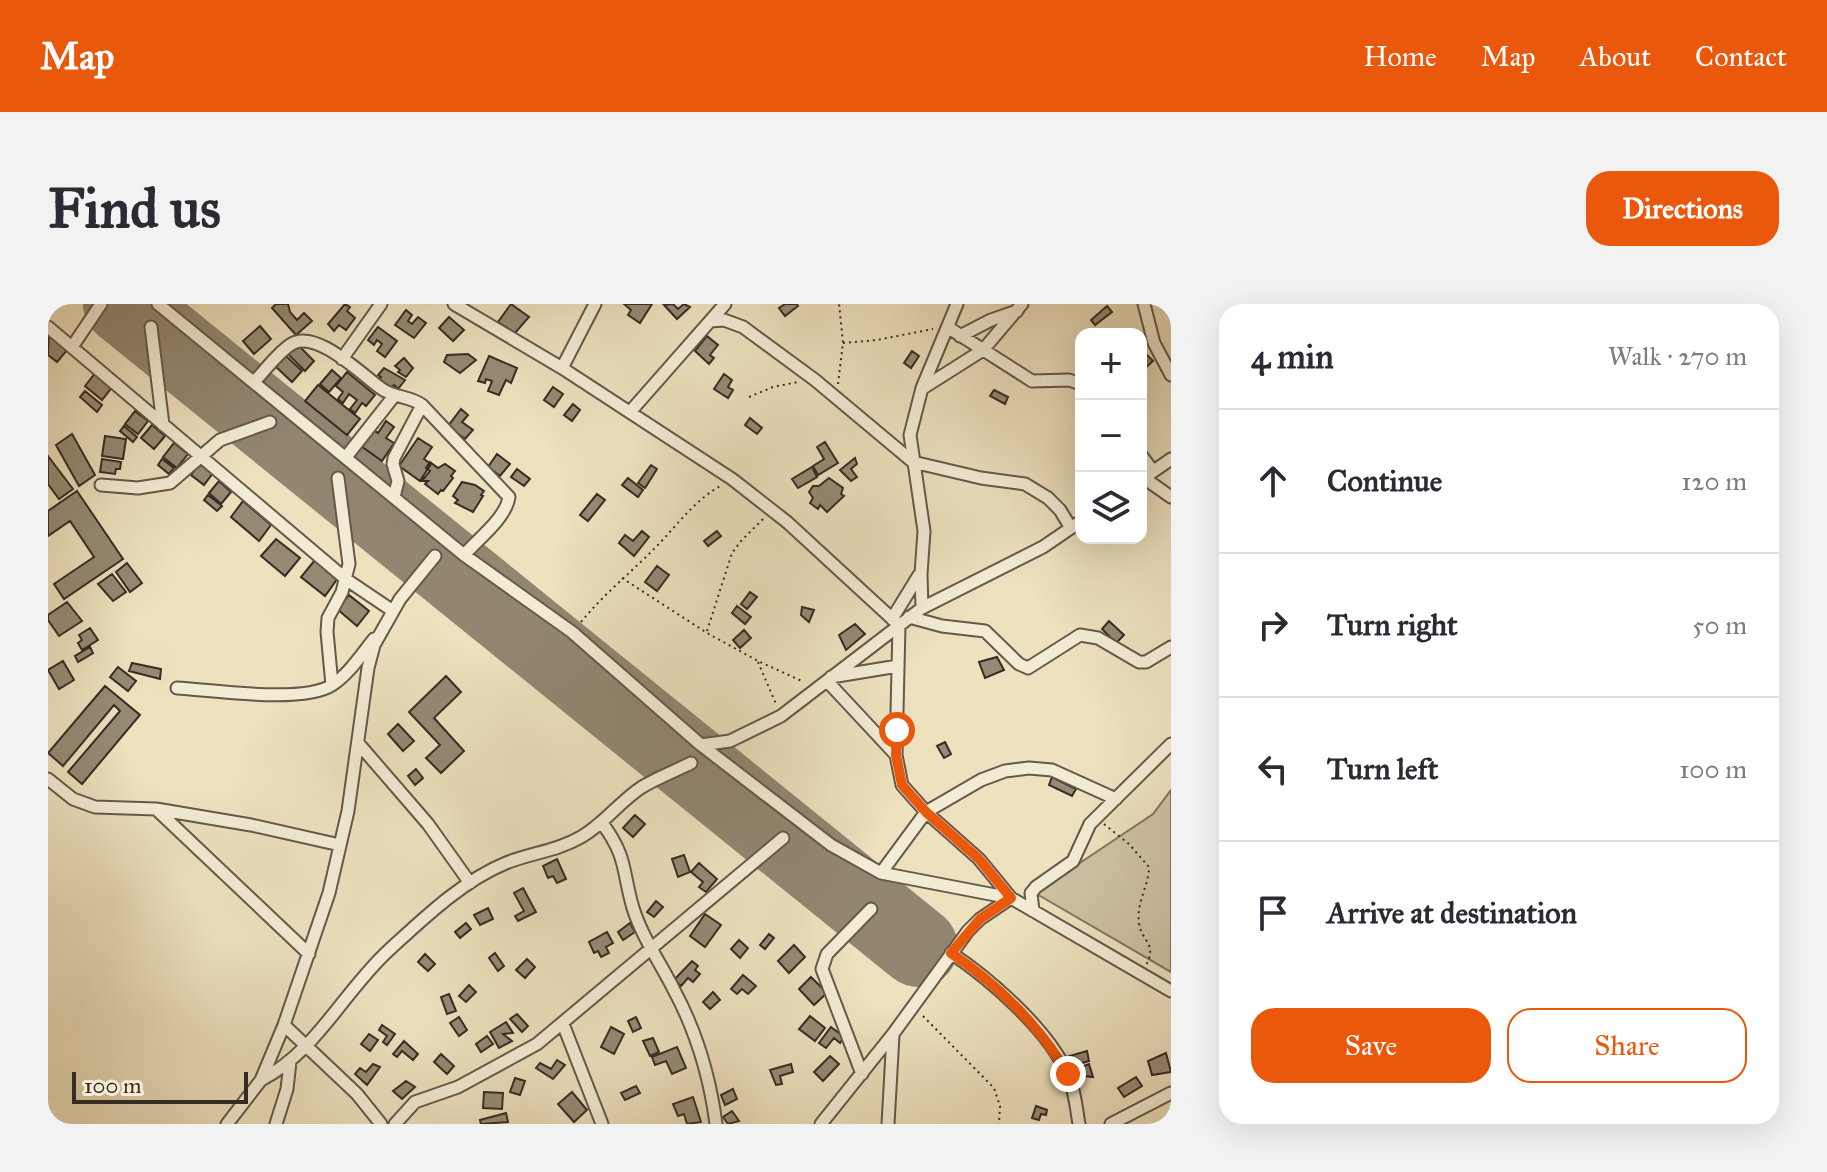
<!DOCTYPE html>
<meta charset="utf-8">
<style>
:root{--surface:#fff;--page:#f2f2f3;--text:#2b2b33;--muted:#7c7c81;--line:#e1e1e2;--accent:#ea580c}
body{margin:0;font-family:"IM FELL Great Primer",serif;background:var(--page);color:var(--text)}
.controls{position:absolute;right:24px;top:24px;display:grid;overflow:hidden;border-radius:16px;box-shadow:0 8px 32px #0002}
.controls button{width:72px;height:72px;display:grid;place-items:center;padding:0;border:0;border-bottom:2px solid var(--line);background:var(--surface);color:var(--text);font:40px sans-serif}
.scale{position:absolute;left:24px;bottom:20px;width:176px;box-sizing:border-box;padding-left:8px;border:4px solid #362c24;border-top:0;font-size:22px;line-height:28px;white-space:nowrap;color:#362c24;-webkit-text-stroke:6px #f3ecd5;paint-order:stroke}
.stop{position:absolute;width:24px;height:24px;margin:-18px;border:6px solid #ea580c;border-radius:50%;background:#fff}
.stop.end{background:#ea580c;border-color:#fff;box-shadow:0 2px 8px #0008}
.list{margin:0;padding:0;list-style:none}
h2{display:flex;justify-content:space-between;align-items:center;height:104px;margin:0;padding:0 32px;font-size:34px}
h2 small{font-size:26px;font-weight:400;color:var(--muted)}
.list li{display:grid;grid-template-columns:52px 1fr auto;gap:24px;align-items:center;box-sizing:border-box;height:144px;padding:0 32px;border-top:2px solid var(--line)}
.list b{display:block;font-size:30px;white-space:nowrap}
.list em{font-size:26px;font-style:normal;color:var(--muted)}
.actions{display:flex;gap:16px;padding:24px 32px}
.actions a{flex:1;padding:18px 0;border:2px solid var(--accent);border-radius:24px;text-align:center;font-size:28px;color:var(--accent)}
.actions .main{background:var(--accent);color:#fff}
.icon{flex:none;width:44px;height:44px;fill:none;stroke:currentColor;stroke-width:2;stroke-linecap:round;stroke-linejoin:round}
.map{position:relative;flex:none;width:1123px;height:820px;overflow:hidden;border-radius:24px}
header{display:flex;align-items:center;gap:48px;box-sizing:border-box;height:112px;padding:0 40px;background:var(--accent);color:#fff}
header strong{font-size:38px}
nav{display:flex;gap:44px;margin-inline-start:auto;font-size:28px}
.intro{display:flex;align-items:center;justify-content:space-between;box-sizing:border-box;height:192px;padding:0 48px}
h1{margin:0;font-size:56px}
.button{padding:20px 36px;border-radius:24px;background:var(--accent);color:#fff;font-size:28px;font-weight:700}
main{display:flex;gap:48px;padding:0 48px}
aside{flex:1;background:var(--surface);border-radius:24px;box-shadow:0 8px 32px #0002}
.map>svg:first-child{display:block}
.green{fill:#cec2a4;stroke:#827764;stroke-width:2}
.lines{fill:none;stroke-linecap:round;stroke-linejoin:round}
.runway{stroke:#928671;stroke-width:80}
.building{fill:#958a74;stroke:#362c24;stroke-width:2}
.minor-casing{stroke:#64594a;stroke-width:15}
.path{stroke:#362c24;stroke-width:2;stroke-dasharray:2 4;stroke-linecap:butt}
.minor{stroke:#f3ecd5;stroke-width:11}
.route{stroke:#ea580c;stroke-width:10}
</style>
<header>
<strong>Map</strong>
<nav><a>Home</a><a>Map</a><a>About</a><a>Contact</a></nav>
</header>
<div class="intro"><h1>Find us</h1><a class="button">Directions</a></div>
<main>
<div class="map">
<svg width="1123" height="820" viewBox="0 0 1123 820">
<rect width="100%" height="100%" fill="#ede1be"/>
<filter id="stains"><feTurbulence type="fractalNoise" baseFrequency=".0025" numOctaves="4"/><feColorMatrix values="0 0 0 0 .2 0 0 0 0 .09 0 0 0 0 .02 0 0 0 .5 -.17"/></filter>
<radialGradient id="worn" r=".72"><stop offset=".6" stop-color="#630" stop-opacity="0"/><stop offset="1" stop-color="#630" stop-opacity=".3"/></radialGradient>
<path class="green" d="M1123,486V668L987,589L1105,510Z"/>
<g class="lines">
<path class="runway" d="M75,0L870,643"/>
</g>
<path class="building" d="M228,0H240L242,8L249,16L256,9L264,17L248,31L224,4Z
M297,0L302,3L299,7L307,14L298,26L291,21L286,27L280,20Z
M463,0L481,13L467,29L450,18Z
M576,0H604L592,19L580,11L583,6Z
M625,0L630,5L636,0L642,3L629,15L616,1Z
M737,0H749L750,2L737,12L731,4Z
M1059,2L1064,8L1047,21L1043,16Z
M358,6L364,11L360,17L364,20L370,13L378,19L366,34L347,21Z
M401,13L416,26L405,37L391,24Z
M212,22L223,35L206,50L195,37Z
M330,23L349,37L337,53L329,47L334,40L329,36L326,41L320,36Z
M1,30L20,45L9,58L0,51Z
M659,32L670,41L662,51L666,54L661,60L647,47Z
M248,39L266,57L257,67L239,49Z
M864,47L871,52L863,64L856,59Z
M420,50L428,56L412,69L396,58L399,51Z
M237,51L254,67L244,78L227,62Z
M1099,51L1105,57L1093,68V56Z
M441,52L469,64L463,79L458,76L451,91L440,87L444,77L438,75L437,79L430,77Z
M356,54L365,64L358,73L350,68L352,66L347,62Z
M336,64L357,76L350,85L346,81L343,84L331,75L333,73L330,71Z
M284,66L293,74L281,88L272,80Z
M48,68L65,82L54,96L37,82Z
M299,68L327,91L318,102L314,99L307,109L302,105L309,96L301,90L295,99L290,95L295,88L288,82Z
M676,70L684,76L680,83L685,86L680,94L666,85Z
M270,81L312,115L299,131L257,97Z
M505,83L515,90L506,103L496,96Z
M946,86L960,93L957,100L942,92Z
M37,87L54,101L49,108L32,93Z
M525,100L532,106L524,117L516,111Z
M413,105L420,111L414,118L425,126L417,135L400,122Z
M87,107L100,117L90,130L77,120Z
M702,114L714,124L709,130L697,121Z
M338,117L346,123L338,134L346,139L334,157L313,142L324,125L330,129Z
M104,121L117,132L106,145L93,134Z
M76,122L89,133L85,138L72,127Z
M24,130L47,171L31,182L8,141Z
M57,132L78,135L75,155L54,152Z
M370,134L384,143L376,155L383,160L372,177L351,162Z
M777,138L790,159L770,171L765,162L776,155L769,143Z
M126,139L140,150L129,164L115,153Z
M449,150L462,160L452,172L440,163Z
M0,152L25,185L11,195L0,180Z
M807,154L809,160L803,165L809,173L803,177L792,166Z
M54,155L73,158L72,165H68L67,170L52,168Z
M114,155L126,164L121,170L110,161Z
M382,158L390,164L397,160L407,167L403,172L405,174L395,187L393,186L390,190L377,180L380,177H374L382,167L378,164Z
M152,159L165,169L156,181L143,171Z
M603,161L609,165L597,184L590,179Z
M764,163L769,173L750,184L744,175Z
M469,165L482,175L476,182L463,173Z
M580,174L595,186L590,193L574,181Z
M781,174L795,184L793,190L796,192L779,208L772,201L770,205L762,199L765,194L761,188L765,182H771Z
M171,177L183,188L173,200L161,189Z
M414,178L427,181L436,187L433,191L435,192L425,208L407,199L410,196L405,192Z
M29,187L75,255L16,295L6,280L46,253L22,217L0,232V207Z
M549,190L557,196L540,217L532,211Z
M160,191L174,202L169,207L156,196Z
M195,197L223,221L211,237L183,213Z
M594,227L601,233L586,252L571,239L577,231L585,237Z
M669,227L673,232L660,242L656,237Z
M228,235L252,254L237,272L213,252Z
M267,256L290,274L277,292L253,273Z
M79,259L94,279L82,288L68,268Z
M609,262L621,271L609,287L597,278Z
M64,270L78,288L65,297L50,280Z
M702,288L709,293L699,305L693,300Z
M301,291L321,307L309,322L289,305Z
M19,298L34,317L11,332L0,316V311Z
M689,302L703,313L697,320L684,309Z
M754,303L766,306L761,318L753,311Z
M1061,317L1076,331L1068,339L1054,325Z
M807,320L817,330L798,346L791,331Z
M42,324L50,336L34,346L30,339L34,336L31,331Z
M696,326L703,334L692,344L685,336Z
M42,343L45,349L30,358L27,352Z
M949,353L956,366L937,374L931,358Z
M15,357L26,376L11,385L0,366Z
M84,359L113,365L112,375L81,367Z
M70,363L88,377L80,387L62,373Z
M398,372L413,388L386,414L416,447L393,469L378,454L392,441L361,408Z
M57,382L92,411L34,480L20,468L72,407L66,401L15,462L0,449Z
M350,420L366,437L355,447L340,430Z
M897,438L903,450L896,454L889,442Z
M368,465L375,474L367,481L360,472Z
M1004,473L1028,485L1024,492L1001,481Z
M587,511L597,520L585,533L575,524Z
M636,551L642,568L630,573L624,555Z
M509,555L518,575L509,579L505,572L500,574L495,562Z
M651,559L669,575L658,588L651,583L655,578L643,568Z
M475,584L488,608L470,617L467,612L476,607L466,589Z
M608,597L615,603L606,613L599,608Z
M440,604L445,615L432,621L426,611Z
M657,610L673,621L657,643L642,632Z
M418,619L423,625L412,634L407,628Z
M582,619L587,628L575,636L570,628Z
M559,628L565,639L558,643L561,649L553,653L550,647L546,649L541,638Z
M721,630L726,634L717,645L712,641Z
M691,636L700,644L692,654L683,645Z
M746,641L757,653L741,669L730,657Z
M447,649L456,662L450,667L441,654Z
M377,650L387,660L380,667L370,658Z
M479,655L487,663L477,674L468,666Z
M644,657L650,662L647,666L652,670L645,678L640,674L633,682L626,676Z
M695,671L708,682L700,690L694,685L689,690L683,685Z
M763,673L779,689L766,701L751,685Z
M421,681L428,688L418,698L411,692Z
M665,688L672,696L662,705L655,698Z
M401,690L408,707L399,710L393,693Z
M469,710L480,722L474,728L462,715Z
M762,712L777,724L767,737L751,725Z
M411,713L419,726L411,732L402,719Z
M588,713L593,724L585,728L580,717Z
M458,718L465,729L455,730L464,737L451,744L442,728Z
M334,721L347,730L339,741L335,738L339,732L331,726Z
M563,723L576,730L566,750L553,743Z
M783,723L796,733L792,739L786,734L778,744L771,739Z
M321,730L330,736L322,747L313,740Z
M439,732L445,740L433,748L428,740Z
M605,734L611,748L602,752L595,737Z
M356,737L370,750L365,756L354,747L349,753L345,750Z
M629,743L638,764L624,770L618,757L607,761L604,753Z
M1039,747L1041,757L1023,762L1018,753Z
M1118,749L1123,768L1104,771L1100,757Z
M393,750L406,762L399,770L386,758Z
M782,752L791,760L775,777L766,768Z
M509,756L517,761L505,775L488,764L492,759L503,765Z
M325,760L332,763L319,781L307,770L312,764L318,768Z
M743,760L745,768L732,772L734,780L728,781L722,766Z
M1041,760L1045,773L1026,771L1023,767Z
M1088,773L1094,782L1076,793L1070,784Z
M467,774L477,777L472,791L462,788Z
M358,777L367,783L354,795L345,787Z
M588,782L592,789L577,796L573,789Z
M685,785L689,795L677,801L673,791Z
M436,788L455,789L454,805L435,804Z
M524,788L539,806L526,818L510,800Z
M645,793L653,818L639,820L636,810L630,812L625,800Z
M988,802L999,806L998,811L993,810L991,816L984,814Z
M684,807L691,817L680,820L675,813Z
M458,809L460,818L433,820L432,816Z"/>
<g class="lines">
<g class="minor-casing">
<path id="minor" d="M110,0L416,251L524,328L653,441L783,541L833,569L963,594L1123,687
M406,0L514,64L684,175L739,218L851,321L848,451L854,481L878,508L931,555L963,594L932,615L920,627L845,730L773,820
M1096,0L1106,39L1123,71
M662,17L676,16L695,23L767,76L865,158L933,174L977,180L1000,194L1012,206L1023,224
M0,23L299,276L345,307
M103,23L115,121
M901,24L984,77L1021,76L1033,80
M912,32L943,16L969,7
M24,43L53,0
M294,55L333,0
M514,64L547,0
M207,77C218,65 229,50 242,41C267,23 314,71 334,85C347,94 362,92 374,101L461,193C458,214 430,235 416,251
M875,84L935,46L974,0
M582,108L677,0
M1093,151L1105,167
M298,153L346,92
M1096,174L1123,193
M1093,176L1123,155
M53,181L90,184L122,179L172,136L222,118
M346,193L350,177L345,160L346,154L374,101
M874,304L873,270L876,227L862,131L874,84L909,0
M861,313L894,322L937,327L971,360L980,364L1032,331L1050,334L1091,358H1098L1123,343
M844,315L871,271
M783,373L850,362
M779,377L848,451
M284,381L279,328L280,314L294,288L301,260L290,174
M129,384C165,386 255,400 284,381C301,370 313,351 326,335
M310,439L380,520L422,579
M653,441L682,437L733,412L874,304L995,243L1033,217
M0,475L25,495L47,503L108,505L203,521L292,541
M108,505L261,650
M554,519C580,554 574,567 585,604C594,633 613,660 626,686C648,727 662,774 668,820
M833,569L878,508L933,476L957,467L981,464L1004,466L1068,495
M985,607L983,589L988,583L1025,557L1042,520L1123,440
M903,649C942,675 1001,726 1020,771C1027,786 1028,803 1031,820
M515,720L554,820
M236,721L309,790L333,820
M814,770L774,665L779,650L823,605
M213,776C269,747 296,687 341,646C375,615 414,577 458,559C483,549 509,547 533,533C556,520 571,498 594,483C609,474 627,467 643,459
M179,820L213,776L236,721L281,589L300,507L320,364L326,341L352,295L387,252
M228,820L239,785L242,758
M347,820L367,798L410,783L489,740L735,534
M840,820L845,731
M1063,820L1123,789"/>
</g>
<path class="path" d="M795,39L829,36L885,25
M790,80L795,39L791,0
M701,93L725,83L750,78
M574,274L659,329L710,357L756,378
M533,318C555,291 581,270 605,246C628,223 645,197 674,181
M659,327L684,249L693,237L716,214
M710,358L728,400
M1056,520L1081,540L1101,563C1101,581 1088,599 1091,619C1093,637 1110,640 1098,661
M875,712L946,784L952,802L951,820"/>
<use href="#minor" class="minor"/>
</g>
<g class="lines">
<path class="route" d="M849,426L848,451L854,481L878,508L931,555L963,594L932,615L903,649C950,681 990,720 1020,770"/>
</g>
<rect width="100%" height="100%" filter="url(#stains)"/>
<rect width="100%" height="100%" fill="url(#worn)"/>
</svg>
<div class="controls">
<button>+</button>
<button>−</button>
<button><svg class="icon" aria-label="layers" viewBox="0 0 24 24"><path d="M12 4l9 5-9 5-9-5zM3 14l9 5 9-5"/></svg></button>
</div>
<div class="scale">100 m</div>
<div class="stop" style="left:849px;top:426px"></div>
<div class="stop end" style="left:1020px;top:770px"></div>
</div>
<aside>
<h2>4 min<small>Walk · 270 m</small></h2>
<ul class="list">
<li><svg class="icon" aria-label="ahead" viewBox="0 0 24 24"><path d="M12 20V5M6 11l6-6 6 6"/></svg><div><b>Continue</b></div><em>120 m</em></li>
<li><svg class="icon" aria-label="right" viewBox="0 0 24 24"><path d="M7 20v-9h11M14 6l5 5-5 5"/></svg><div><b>Turn right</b></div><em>50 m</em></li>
<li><svg class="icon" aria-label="left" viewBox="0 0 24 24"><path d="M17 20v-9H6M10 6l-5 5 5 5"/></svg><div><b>Turn left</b></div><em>100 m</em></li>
<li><svg class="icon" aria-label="arrive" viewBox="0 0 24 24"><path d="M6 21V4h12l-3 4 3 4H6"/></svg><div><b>Arrive at destination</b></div></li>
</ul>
<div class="actions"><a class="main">Save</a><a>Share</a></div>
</aside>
</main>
